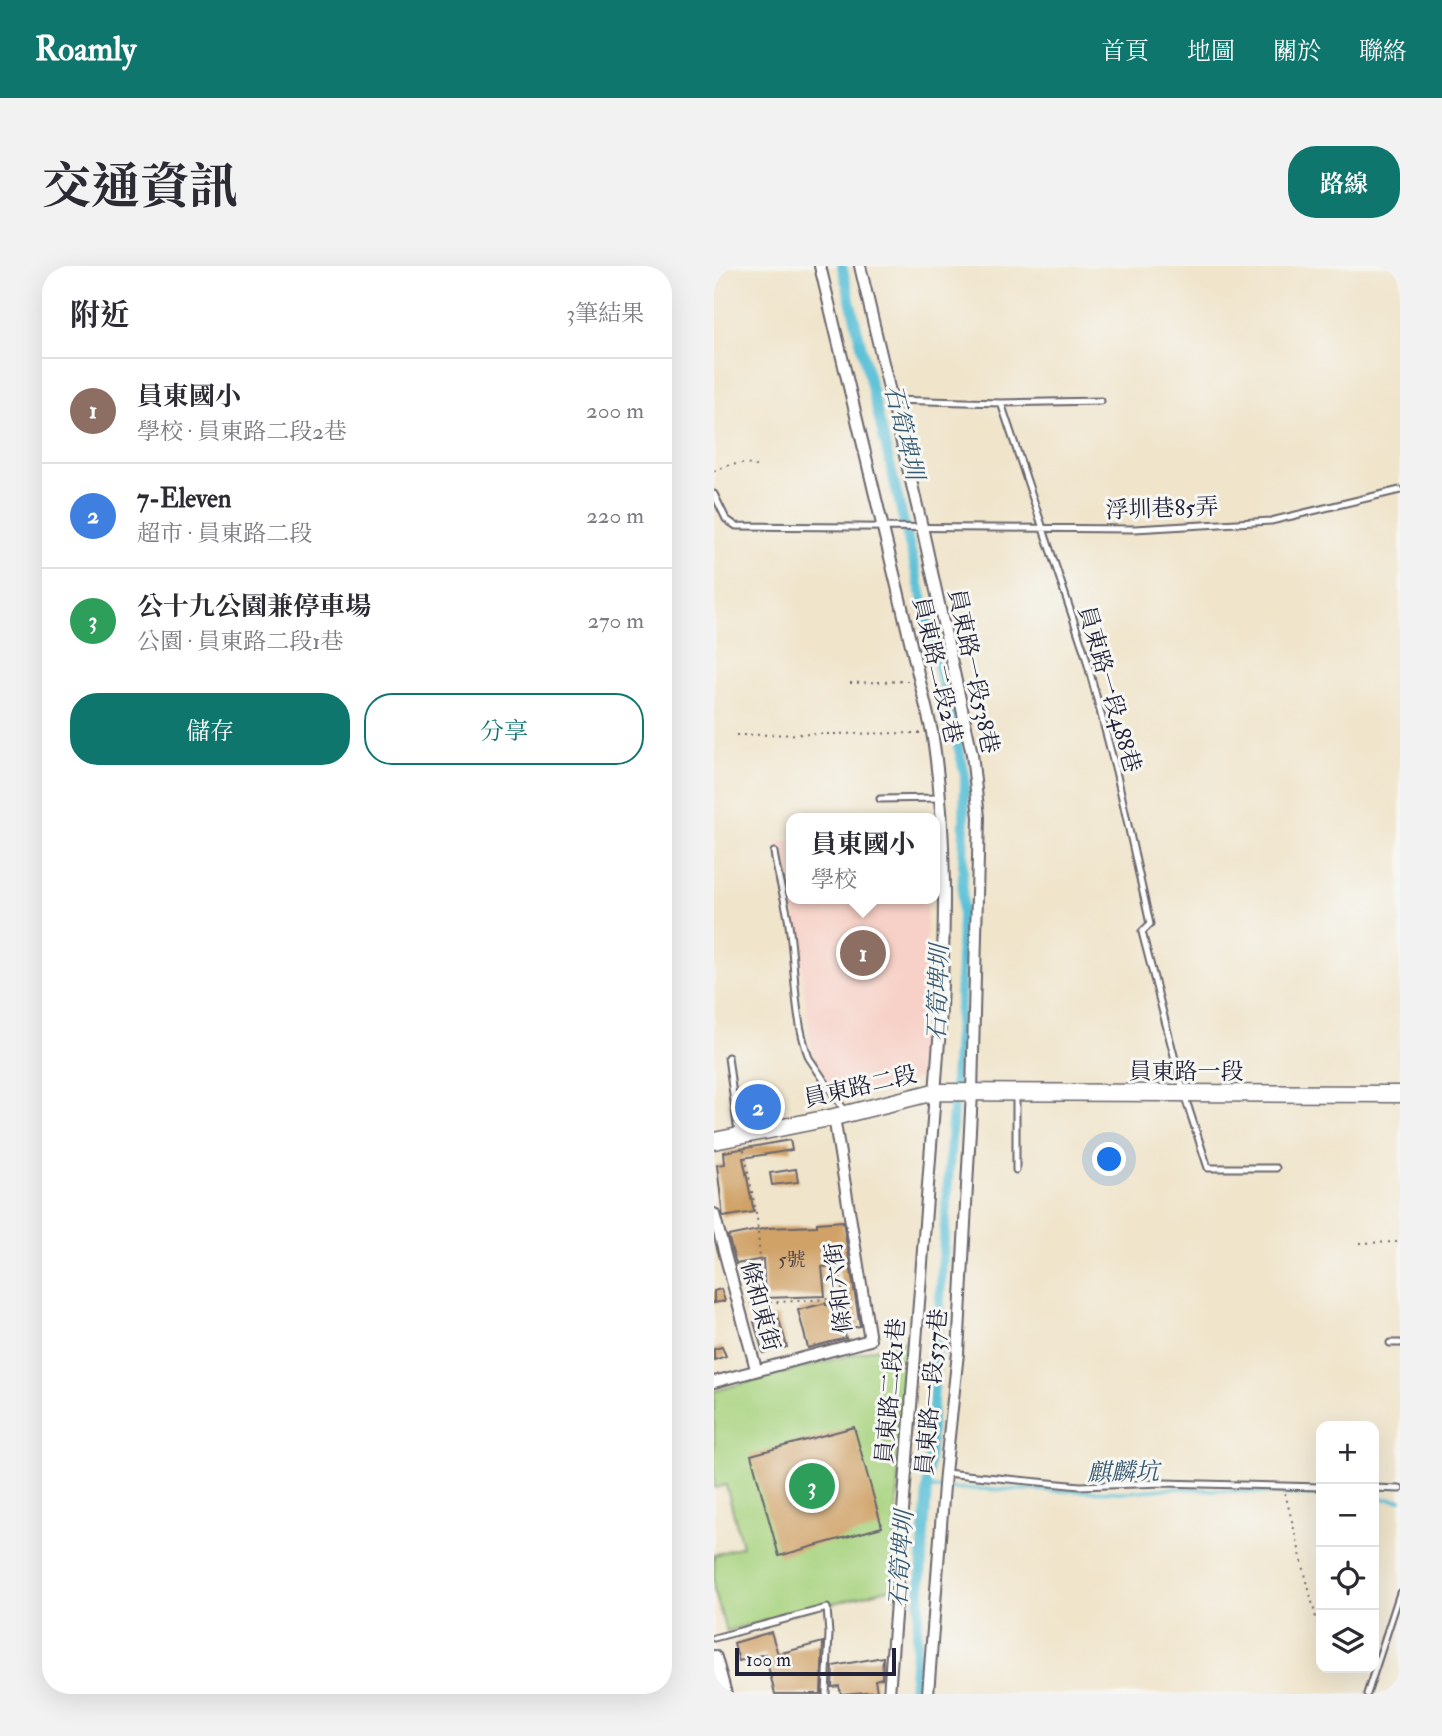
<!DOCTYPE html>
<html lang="zh-TW">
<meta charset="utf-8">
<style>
:root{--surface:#fff;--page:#f2f2f3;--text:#2b2b33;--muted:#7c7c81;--line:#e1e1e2;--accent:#0f766e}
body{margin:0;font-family:"IM FELL Double Pica","Noto Serif TC",serif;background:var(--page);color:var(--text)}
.controls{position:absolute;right:21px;bottom:21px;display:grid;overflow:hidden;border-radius:14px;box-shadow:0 7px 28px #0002}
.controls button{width:63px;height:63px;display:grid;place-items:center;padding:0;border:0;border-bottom:2px solid var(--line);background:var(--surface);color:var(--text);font:35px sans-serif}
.scale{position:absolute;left:21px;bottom:18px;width:161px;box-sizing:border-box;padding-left:7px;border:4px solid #22223b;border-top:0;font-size:19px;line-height:24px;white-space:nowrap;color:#22223b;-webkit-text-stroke:5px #f6f6f2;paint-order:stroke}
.you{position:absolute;left:396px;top:894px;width:24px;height:24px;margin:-18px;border:5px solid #fff;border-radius:50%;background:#1a73e8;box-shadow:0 0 0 10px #1a73e833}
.badge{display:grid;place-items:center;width:46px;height:46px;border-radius:50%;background:var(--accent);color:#fff;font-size:23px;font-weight:700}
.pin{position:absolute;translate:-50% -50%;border:4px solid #fff;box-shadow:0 2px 7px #0006}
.popup{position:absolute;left:72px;top:547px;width:154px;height:91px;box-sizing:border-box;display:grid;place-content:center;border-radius:14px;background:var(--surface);filter:drop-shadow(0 2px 5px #0005);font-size:23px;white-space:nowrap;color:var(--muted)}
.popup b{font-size:26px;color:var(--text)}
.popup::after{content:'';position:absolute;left:50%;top:100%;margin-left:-14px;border:14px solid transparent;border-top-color:var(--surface)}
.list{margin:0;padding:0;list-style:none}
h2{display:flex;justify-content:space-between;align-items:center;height:91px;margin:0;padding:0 28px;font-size:30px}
h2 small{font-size:23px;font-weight:400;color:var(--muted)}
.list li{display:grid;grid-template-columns:46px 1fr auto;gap:21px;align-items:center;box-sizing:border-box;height:105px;padding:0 28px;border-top:2px solid var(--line)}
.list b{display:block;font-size:26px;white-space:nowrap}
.list p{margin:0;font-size:23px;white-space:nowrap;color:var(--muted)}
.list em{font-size:23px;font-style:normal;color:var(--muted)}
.actions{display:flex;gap:14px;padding:21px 28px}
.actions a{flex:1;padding:16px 0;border:2px solid var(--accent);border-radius:28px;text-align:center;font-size:24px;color:var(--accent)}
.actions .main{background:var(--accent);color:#fff}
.icon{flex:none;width:38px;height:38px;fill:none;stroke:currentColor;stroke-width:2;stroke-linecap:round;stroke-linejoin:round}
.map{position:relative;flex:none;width:686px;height:1428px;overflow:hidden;border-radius:28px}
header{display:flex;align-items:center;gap:42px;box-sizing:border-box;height:98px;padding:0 35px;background:var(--accent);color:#fff}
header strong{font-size:33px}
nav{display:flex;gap:38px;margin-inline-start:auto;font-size:24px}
.intro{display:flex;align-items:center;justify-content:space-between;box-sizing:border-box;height:168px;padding:0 42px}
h1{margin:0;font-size:49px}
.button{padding:18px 32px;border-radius:28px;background:var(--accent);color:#fff;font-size:24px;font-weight:700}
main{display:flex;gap:42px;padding:0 42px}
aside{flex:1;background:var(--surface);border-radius:28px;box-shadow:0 7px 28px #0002}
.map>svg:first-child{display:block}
.built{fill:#f7d1c7}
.green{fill:#a8d37f;stroke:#657a5d;stroke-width:2}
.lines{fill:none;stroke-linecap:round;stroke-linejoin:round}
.stream{stroke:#5ac0d7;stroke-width:3.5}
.canal{stroke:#5ac0d7;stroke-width:10}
.building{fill:#d0a268}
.service-casing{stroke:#6a666d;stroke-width:9}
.minor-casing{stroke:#6a666d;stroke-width:14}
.tertiary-casing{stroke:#6a666d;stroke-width:18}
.secondary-casing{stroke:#6a666d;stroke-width:19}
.path{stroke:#6a666d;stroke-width:2;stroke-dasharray:2 5;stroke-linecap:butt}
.service{stroke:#fff;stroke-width:5}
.minor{stroke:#fff;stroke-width:10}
.tertiary{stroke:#fff;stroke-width:14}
.secondary{stroke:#fff;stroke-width:16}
.labels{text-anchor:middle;stroke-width:6;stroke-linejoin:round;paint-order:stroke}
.number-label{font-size:19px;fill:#4e4246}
.street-label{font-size:23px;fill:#22223b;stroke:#f6f6f2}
.water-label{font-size:24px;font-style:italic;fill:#365972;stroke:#f6f6f2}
</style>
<header>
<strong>Roamly</strong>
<nav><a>首頁</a><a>地圖</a><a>關於</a><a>聯絡</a></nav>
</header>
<div class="intro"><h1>交通資訊</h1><a class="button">路線</a></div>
<main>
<aside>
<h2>附近<small>3筆結果</small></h2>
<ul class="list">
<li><span class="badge" style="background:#8d6e63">1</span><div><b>員東國小</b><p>學校 · 員東路二段2巷</p></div><em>200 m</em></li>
<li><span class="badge" style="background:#3f7fe0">2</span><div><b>7-Eleven</b><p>超市 · 員東路二段</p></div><em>220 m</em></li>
<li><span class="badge" style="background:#2e9e5b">3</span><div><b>公十九公園兼停車場</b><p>公園 · 員東路二段1巷</p></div><em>270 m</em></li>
</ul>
<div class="actions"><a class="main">儲存</a><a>分享</a></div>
</aside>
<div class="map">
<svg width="686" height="1428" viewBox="0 0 686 1428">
<rect width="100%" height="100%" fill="#f6f6f2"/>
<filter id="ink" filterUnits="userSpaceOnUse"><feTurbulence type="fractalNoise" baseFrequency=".0143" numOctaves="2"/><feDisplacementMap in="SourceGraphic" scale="14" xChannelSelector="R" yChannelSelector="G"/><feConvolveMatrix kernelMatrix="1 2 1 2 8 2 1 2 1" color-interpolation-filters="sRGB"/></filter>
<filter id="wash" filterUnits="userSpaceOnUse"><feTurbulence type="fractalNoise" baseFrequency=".00686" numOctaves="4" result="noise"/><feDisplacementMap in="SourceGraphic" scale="28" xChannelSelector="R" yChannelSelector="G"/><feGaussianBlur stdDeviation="1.57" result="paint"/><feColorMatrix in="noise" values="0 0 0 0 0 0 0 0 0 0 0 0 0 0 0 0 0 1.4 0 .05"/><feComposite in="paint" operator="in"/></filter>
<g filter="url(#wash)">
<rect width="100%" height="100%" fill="#f0e4ca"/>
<path class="built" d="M63,575H77V625Z
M79,633H213V810L127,833L99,795Z"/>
<path class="green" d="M194,1074L178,1322L12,1365L0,1323V1289L28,1280L12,1219L0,1222V1125Z"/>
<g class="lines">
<path class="stream" d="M212,1222L413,1226L463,1222L607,1230
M660,1232L686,1234"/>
<path class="canal" d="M128,0L251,509L246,740L199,1428"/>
</g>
<g id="blocks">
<path class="building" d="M76,874L78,884L29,892L40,946L9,951L3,899L11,898L10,886Z
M82,903L84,916L58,919L56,907Z
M129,955L146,1060L130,1064L132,1072L94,1082L84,1044L112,1037V1039H131L124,1000L108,1001L111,1030L51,1032L49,993L22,998L14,970L54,962L103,960V957Z
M7,1023L11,1035L0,1037V1025Z
M64,1050L73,1081L49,1087L40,1056Z
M8,1081L12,1090L0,1094V1083Z
M140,1161L168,1261L65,1290L37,1189Z
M57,1366L64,1388L109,1376L107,1428H61L51,1388L25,1395L20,1377Z
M169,1391L168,1412L161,1414L163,1425L127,1428L125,1420L118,1421L119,1400Z"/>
</g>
</g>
<g filter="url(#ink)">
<use href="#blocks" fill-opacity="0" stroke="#6a666d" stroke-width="2"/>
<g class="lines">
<g class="service-casing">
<path id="service" d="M177,134L287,137L371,388L402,505L436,658L428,666L470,828L494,902H562
M287,137L387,135
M0,228L12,253L22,260L421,263L557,255L686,224
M166,533L226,532
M60,586C63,610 72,635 75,659C82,704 79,750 95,792L131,845
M14,791L24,867
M302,904V830
M676,1077H686
M231,1207L366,1220L449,1217L607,1221
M660,1222L686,1223
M0,1372L113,1342L115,1368L112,1428
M653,1428L686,1327"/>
</g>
<g class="minor-casing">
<path id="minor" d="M106,0L218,466C234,564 231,664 226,762L175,1428
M146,0L208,261L258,488L265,551L258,827L244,1087L231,1207L214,1428
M0,948L42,1103
M0,1116L156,1074L120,851"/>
</g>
<g class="tertiary-casing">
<path id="tertiary" d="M0,1392L10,1428"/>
</g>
<g class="secondary-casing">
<path id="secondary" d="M0,875L120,851L220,826L686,828"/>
</g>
<path class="path" d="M0,205C14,198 27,196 42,200
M136,417L195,415
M22,469L207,467
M30,884L43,952L49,1037L114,1033
M646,977L686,976
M36,1038L48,1037
M571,1227L607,1372"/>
<use href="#service" class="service"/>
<use href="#minor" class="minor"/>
<use href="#tertiary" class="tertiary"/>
<use href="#secondary" class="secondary"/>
</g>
</g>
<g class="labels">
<g class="number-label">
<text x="78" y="1000">5號</text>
</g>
<g class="street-label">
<text transform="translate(448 242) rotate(-2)" y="8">浮圳巷85弄</text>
<text transform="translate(224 404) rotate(77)" y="8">員東路二段2巷</text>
<text transform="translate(260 405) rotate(78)" y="8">員東路一段538巷</text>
<text transform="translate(396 423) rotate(74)" y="8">員東路一段488巷</text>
<text x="472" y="813">員東路一段</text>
<text transform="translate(146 820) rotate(-13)" y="8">員東路二段</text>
<text transform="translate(124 1022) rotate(-97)" y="8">條和六街</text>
<text transform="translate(47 1040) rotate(75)" y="8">條和東街</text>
<text transform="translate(176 1125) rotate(-85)" y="8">員東路二段1巷</text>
<text transform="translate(217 1126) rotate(-85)" y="8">員東路一段537巷</text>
</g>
<g class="water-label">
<text transform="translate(190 166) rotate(76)" y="8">石筍埤圳</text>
<text transform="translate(224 727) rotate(-88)" y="8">石筍埤圳</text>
<text transform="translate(409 1206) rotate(-1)" y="8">麒麟坑</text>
<text transform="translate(187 1293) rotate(-86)" y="8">石筍埤圳</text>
</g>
</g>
</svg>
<div class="controls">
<button>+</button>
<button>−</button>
<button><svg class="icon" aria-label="locate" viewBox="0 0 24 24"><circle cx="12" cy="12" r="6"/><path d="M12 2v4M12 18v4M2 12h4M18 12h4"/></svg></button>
<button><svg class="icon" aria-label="layers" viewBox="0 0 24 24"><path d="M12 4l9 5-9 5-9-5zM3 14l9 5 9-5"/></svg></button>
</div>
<div class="scale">100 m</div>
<div class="you"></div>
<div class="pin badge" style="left:149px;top:687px;background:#8d6e63">1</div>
<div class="popup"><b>員東國小</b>學校</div>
<div class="pin badge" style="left:44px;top:841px;background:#3f7fe0">2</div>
<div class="pin badge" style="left:98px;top:1220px;background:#2e9e5b">3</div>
</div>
</main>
